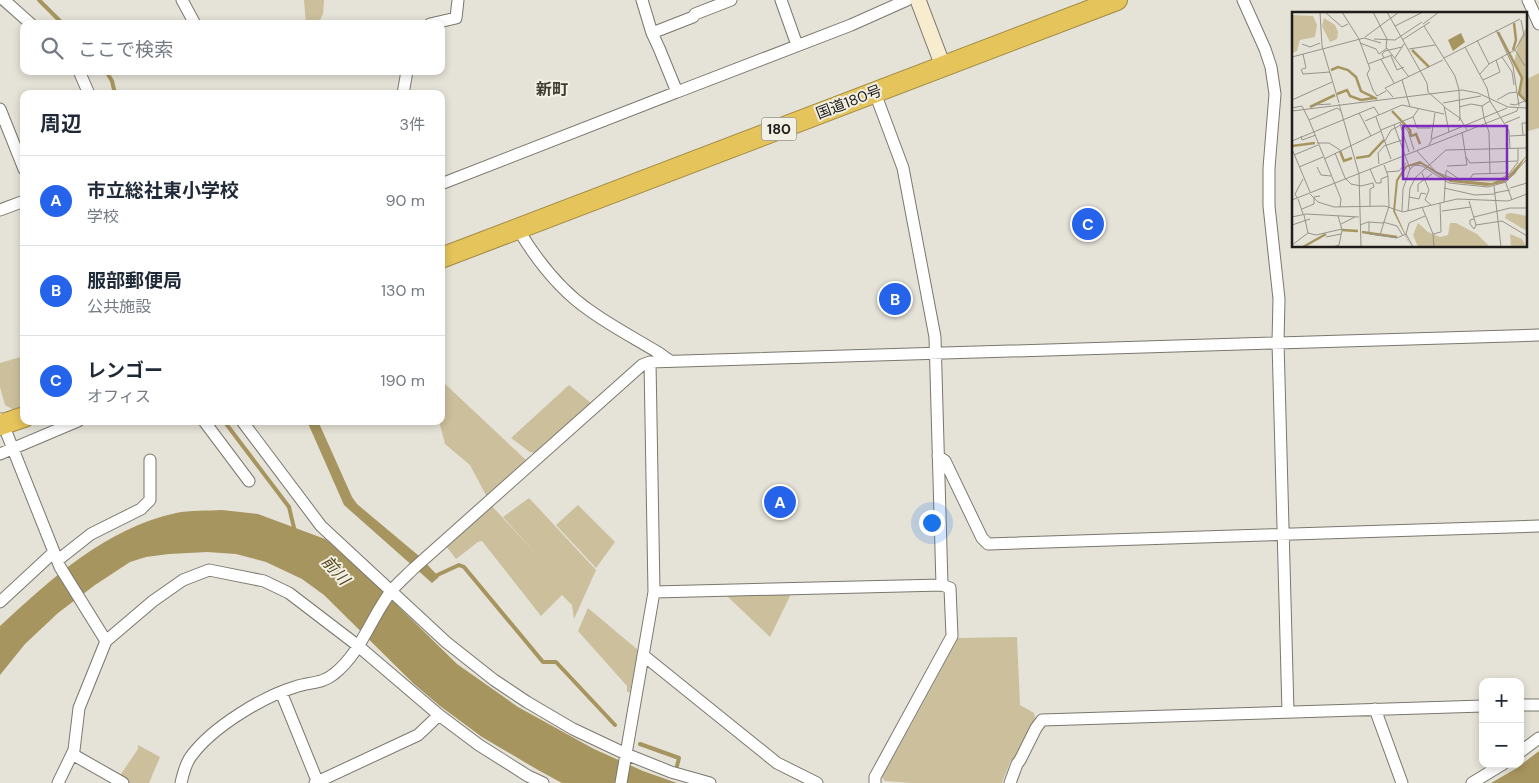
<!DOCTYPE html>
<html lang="ja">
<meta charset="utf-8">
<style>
:root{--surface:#fff;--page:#f6f6f7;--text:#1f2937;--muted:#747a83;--line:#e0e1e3;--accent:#2563eb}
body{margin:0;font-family:"DM Sans","Noto Sans JP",sans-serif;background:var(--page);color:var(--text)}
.controls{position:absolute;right:15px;bottom:15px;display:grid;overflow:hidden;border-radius:10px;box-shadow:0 2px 8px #0003}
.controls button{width:45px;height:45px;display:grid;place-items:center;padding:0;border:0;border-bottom:1px solid var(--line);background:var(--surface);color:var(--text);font:25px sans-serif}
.you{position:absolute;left:931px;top:522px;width:18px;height:18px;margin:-12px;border:4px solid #fff;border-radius:50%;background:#1a73e8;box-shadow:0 0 0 8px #1a73e833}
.badge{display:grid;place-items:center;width:32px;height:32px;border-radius:50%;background:var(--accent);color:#fff;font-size:16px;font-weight:700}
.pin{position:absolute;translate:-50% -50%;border:2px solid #fff;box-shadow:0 1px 5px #0006}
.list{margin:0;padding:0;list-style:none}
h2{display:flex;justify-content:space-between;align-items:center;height:65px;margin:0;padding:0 20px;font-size:21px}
h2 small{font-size:16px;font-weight:400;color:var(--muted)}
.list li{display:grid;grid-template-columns:32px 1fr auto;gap:15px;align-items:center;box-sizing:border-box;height:90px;padding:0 20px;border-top:1px solid var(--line)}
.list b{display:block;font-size:19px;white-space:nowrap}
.list p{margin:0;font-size:16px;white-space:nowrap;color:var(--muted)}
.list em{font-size:16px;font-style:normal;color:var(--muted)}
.icon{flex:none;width:28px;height:28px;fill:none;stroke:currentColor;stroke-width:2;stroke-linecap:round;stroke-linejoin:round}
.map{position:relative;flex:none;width:1539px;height:783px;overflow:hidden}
.search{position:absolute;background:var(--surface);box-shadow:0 2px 8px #0003;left:20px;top:20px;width:425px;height:55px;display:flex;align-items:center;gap:12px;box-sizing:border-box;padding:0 18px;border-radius:10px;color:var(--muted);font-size:19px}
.panel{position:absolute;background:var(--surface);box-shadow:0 2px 8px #0003;left:20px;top:90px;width:425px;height:335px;border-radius:10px}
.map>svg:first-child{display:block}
.green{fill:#cbbf9c}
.water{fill:#a7955f}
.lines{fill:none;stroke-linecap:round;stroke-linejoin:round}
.stream{stroke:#a7955f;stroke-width:4}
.street-casing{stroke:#7a776e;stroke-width:13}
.secondary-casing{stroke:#7a776e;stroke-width:17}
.highway-casing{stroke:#a08a44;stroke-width:22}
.street{stroke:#fff;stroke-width:11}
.secondary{stroke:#f7edce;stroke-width:15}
.highway{stroke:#e5c45b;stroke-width:20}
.labels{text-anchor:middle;stroke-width:4;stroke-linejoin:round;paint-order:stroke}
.shield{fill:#f2efe4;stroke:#5e5c57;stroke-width:1}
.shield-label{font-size:14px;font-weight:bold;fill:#1f1d1a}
.street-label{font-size:15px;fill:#1f1d1a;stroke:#f2efe4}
.neighbourhood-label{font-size:16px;font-weight:bold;fill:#3f3c33;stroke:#f2efe4}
.water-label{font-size:16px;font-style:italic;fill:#54461b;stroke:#f2efe4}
.inset-river{fill:none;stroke:#a7955f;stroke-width:2.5}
.inset-road{fill:none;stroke:#96938b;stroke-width:1}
.view{fill:#7b2cbf;fill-opacity:0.15;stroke:#7b2cbf;stroke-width:2.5}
.inset-edge{fill:none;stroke:#1f1d1a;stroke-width:2.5}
</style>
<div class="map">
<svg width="1539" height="783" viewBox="0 0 1539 783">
<rect width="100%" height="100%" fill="#e5e2d7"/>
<path class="green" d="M304,0H324L323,14L319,22L306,24Z
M1539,73V128L1525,132V80Z
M24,356V407L14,410L5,405L0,387V363Z
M444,383L527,461L487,497L470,465L445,444L439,421H441V398Z
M569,385L591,403L535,453L530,452L511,438Z
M529,498L596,570L574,619L572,605L562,595L541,616L482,541L478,542L456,559L446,546L491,505L537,555L503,517Z
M578,505L615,542L596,568L556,525Z
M791,594L770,637L726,595Z
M588,608L638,650L630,692H627V686L578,631Z
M1017,637L1020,705L1034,713L1035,718L1016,759L1011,760L1002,783H912L885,781L882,777L910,727L958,638Z
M138,745L160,757L149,783H129L119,777L138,749Z"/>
<path class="water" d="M307,421H318L352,497L357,504L419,556L439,577L432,583L344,505Z
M222,510L258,514L325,539L349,558L457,664L518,707L594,749L643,771L677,783H562L538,770L482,737L440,706L414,684L324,595L302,579L266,562L236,554L207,552L169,554L146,557L130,562L95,585L58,613L25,644L0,675V626C51,579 106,528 176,513C190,510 207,511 222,510Z
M1539,751V783H1491L1517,768Z"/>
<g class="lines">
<path class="stream" d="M39,0L63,24
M106,71L112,81L115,94
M224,421L289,507L295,532
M433,577L459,565L464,567L543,662H556L615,725
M640,744L679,758L677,766"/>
<g class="street-casing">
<path id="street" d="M4,0L31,24
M182,0L195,24
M781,0L797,45
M1243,0L1265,49L1271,67L1275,94L1269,168V206L1279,299L1278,342L1288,712
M1528,0L1539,24
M430,24L456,18L458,0
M652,33L693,17L695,14L731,0
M79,71L89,94
M677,92L851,25L907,0
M403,94L407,71
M0,109L24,169
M441,184L677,92L659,48L652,33L642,0
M0,210L24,201
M518,229C536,259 560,290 589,310C611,326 636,339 659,353L670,361
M1,419L60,567L106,641
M204,421L249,481
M242,421L321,526L446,642L494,680L527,702L573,729L626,754L671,772L710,783
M0,454L78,421
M938,456L945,461L982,538L988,544L1539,526
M58,560L91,534L141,509L150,500V460
M654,592L942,585L935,337L903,168L875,93
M0,602L54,552
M643,655L777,763L817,783
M281,692L318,783
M1520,705H1539
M1375,709L1402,783
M1520,752L1539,738
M72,754L123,783
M58,783L74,750L79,708L106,641L153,601L183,580L209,570L264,581L289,593L357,645L439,715L479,745L528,776L543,783
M181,783C183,774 186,762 192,755C213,727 262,697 295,687C309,682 322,684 334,674C361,653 371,617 392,590C398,583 406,576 413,569L642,365L650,362L1539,335
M315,783L418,735L439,715
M621,783L654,592L650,362
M875,783V777L952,636L950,588L942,585
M1010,783L1017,764L1020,760L1036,728L1042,720L1483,706
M1472,783L1503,764"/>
</g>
<g class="secondary-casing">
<path id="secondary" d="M918,0L943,66"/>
</g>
<g class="highway-casing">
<path id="highway" d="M441,258L1117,0
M0,425L24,417"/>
</g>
<use href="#street" class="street"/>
<use href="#secondary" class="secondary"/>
<use href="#highway" class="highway"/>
</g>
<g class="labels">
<rect class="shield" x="761.5" y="117.5" width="35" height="23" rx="4"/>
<g class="shield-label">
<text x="779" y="134">180</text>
</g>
<g class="street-label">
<text transform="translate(849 102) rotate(-21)" y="5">国道180号</text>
</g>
<g class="neighbourhood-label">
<text x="552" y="95">新町</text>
</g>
<g class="water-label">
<text transform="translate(336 570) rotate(48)" y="6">前川</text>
</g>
</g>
<g transform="translate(1292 12)">
<rect width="235" height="235" fill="#e5e2d7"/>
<path d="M0,3L21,4L25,13L23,25L8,28L5,39L0,41ZM32,6L43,13L46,20L45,27L38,30L30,14ZM235,14V86H231L228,82L230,66L222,51L227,29ZM219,201L235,204V219L213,206L214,202ZM126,211L136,220L148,225L156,223L158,211H164L185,222L198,235H126L121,223ZM218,222L230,227L235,235H219Z" fill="#cbbf9c"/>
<path d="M169,21L173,30L161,39L156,28ZM235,143L223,162L211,171L195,174L158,170L129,152L115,155L106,169L103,199L119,235L101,199L104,168L113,154L128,149L157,167L200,171L216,164Z" fill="#a7955f"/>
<path class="inset-river" d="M206,20L230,66L227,82L235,90M120,38L137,55M221,38L224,28L222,11M39,58L46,55L56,58L64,65L69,79L85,87M45,82L55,78L58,84L69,88L82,86M18,95L43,83M100,99L118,118L119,125M120,124L124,122L128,132M0,134L23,131M48,139L52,149L60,146M64,146L77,144L92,128M50,218L66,219M70,220L105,225M11,235L34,222"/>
<path class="inset-road" d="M28,0L30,34L47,91M33,0L50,15L56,12M50,0L67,27M81,0L95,27L94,35L117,65M95,0L135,71L136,80L152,94L157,120L140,127L137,133M131,12L147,0M103,14L131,0M132,14L163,64L167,78M204,18L221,54L227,94M73,25L107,0M67,27L78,57L75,62L81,78L85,84L94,79M82,27L103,28L130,10M110,28L138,10M185,28L197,52L188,62M68,31L84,37L87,42L95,36M10,32L18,35L28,31M173,35L195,76L198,89L217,119L218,136M117,37L143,33M223,38L232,23L229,8M99,44L105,58L112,55M0,45L72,26L89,31M210,45L220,60L222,73M92,46L90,42L93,39L110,35M103,46L112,32M152,46L228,7M89,47L102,71M76,52L100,43M197,52L223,38L233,54M9,57L11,62L38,60M10,57L14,56L11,42M110,68L118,95M191,68L208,60L204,48M167,79L168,106L175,118M101,85L93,76L151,48M0,88L40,70M205,88L217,81L225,80M151,91L189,84M47,92L67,162L69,235M218,92L223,93L235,88M21,93L39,92M152,95L168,106L167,109M167,95L179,92L190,94M0,96L10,94L17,108L49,187L48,195M127,96L121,105L125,116H139M0,99L170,78L186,81L216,95L235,96M67,101L79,124M84,105L99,147M192,106L197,120L198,162M192,106L190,94L198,89M17,108L45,96L49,99M73,109L110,93L152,102M108,111L116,119L122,138M213,111L228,105M108,112L117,140M102,113L118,157M89,118L121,105M157,120L215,96M231,123L230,111H235M9,124L10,128L24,123M218,124L235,123M139,127L143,101M0,129L82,95L87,103M93,129L99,118L109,113M25,131H37L48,138M0,137L18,180M125,139L144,160L165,168L204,169L216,163L226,150M43,141L53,166L59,172L69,174L81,171M2,143L26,133M174,145L178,151L226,149V136M32,147L89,119M87,152L86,141L92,134L113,127M155,154L175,153L170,120M7,155L31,145M25,155L29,163L39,164M78,157L84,171H89V167L96,164L92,153M154,158L167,167M94,160L107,159L114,151M130,161L137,178L133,188L139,193M212,166L220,188M177,168L181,162L216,161M202,174L209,235M152,176L183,183L203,182M218,176L235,171M126,180V172L140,162M202,181L218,178M18,182L26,190L42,195L93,194L111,200L165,187L216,189L235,182M117,185L127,187L129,181L134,182M5,186L3,182L11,167M6,187L11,202M0,188L225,99L226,95M177,189L184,213L210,209L235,224M152,190L154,159M78,194V177L82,175L81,171M130,195L141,222L142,235M10,197L22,192V185L28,184M110,199L111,177L118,157L123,153L130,154L157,171L196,175L214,170L235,147M116,199L118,176L124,165L154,138L235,136M150,199L179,195M12,203L16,221M0,205L14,202L67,205M182,205L218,196H235M182,207L178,208V212L182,217L184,213M77,210V222L105,226L114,222M91,210L105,214L111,224M49,212L63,205M0,213L18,207M68,213L76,210L91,211M16,221L24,223L50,217M141,222L149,220L148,191M88,223L97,194L96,164M34,225L49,222M0,233L16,221M41,235L47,233L50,218L46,204M121,235L114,222L117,211L133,204"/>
<path class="view" d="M111,114H215V167H111Z"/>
<rect width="235" height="235" class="inset-edge"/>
</g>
</svg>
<div class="controls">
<button>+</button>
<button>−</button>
</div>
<div class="you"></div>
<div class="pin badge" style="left:780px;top:502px">A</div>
<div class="pin badge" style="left:895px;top:299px">B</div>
<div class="pin badge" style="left:1088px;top:224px">C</div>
<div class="search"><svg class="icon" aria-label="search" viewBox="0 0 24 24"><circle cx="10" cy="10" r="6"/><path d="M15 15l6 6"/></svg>ここで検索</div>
<section class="panel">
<h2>周辺<small>3件</small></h2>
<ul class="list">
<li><span class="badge">A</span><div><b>市立総社東小学校</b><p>学校</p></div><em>90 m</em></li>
<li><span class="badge">B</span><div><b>服部郵便局</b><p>公共施設</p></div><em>130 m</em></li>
<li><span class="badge">C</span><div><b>レンゴー</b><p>オフィス</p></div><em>190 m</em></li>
</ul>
</section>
</div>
